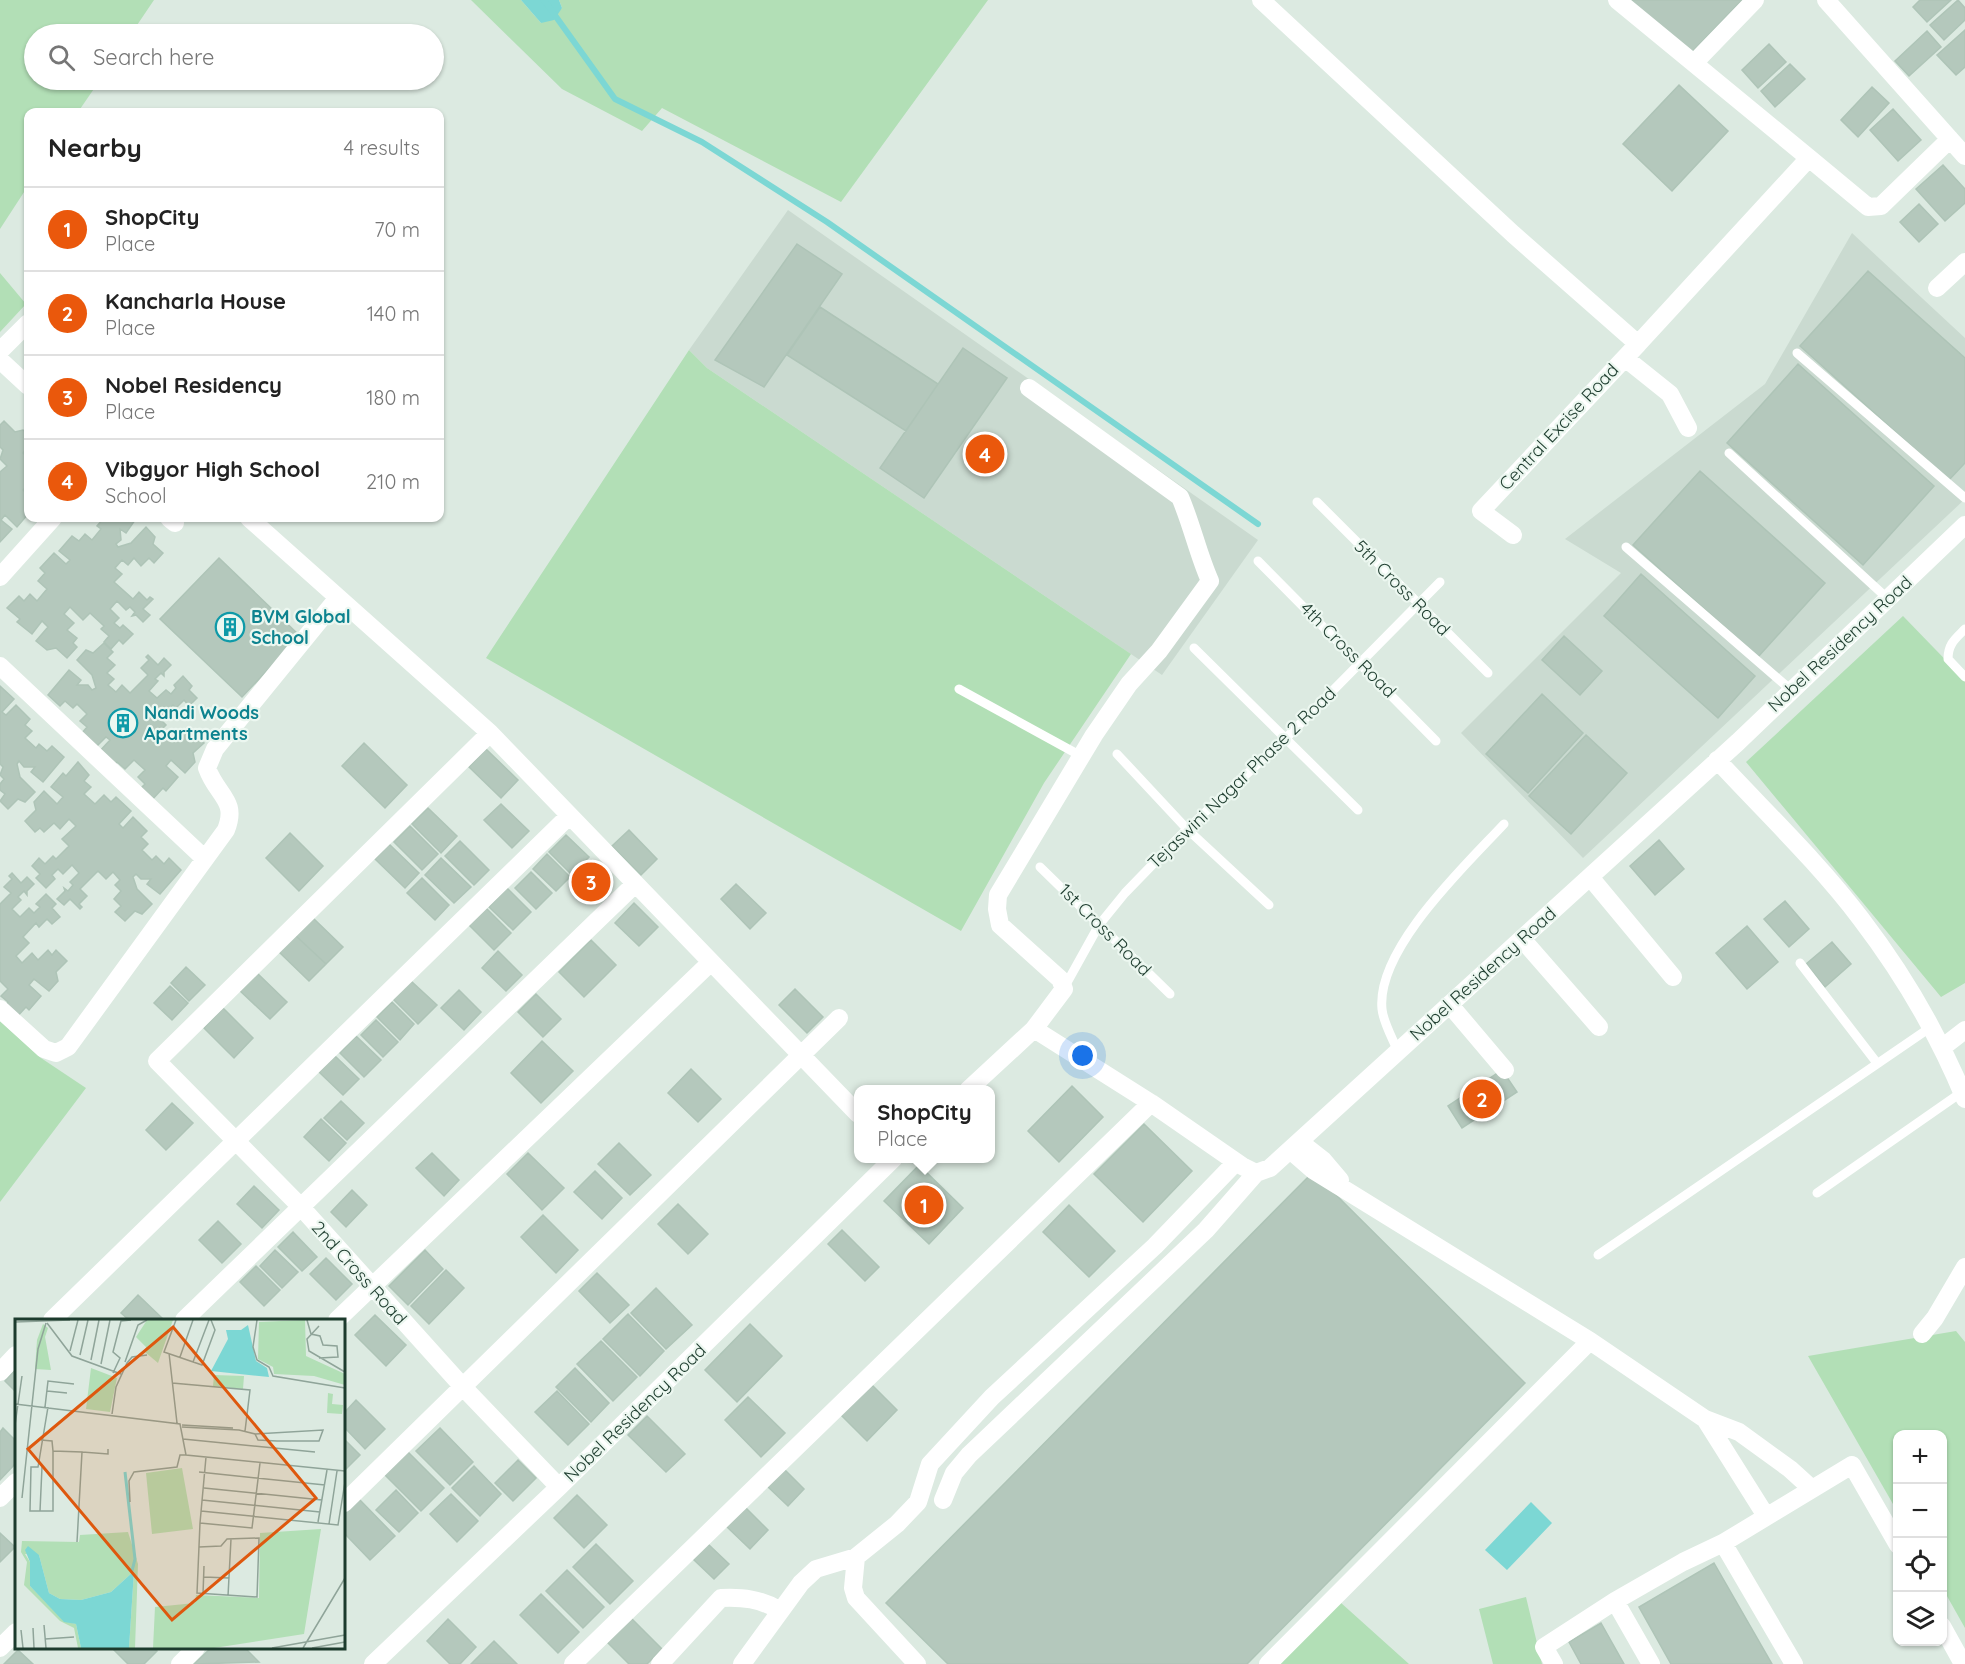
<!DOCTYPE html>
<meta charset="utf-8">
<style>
:root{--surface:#fff;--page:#f6f6f6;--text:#222;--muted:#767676;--line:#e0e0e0;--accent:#ea580c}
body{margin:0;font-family:Quicksand,sans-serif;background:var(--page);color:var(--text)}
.controls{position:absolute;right:18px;bottom:18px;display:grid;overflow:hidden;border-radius:12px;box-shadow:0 2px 4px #0004}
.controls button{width:54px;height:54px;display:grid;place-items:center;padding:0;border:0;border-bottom:2px solid var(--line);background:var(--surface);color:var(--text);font:30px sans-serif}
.you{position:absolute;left:1083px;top:1056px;width:21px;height:21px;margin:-15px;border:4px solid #fff;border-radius:50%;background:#1a73e8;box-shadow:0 0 0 9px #1a73e833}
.badge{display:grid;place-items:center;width:39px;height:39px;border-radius:50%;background:var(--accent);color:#fff;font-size:20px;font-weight:700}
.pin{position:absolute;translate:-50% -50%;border:3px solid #fff;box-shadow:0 2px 6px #0006}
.popup{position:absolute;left:854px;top:1085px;width:141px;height:78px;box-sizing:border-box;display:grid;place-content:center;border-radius:12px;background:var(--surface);filter:drop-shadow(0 2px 4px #0005);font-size:20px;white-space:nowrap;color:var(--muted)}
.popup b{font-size:22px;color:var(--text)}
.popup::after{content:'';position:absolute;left:50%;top:100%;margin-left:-12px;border:12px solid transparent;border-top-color:var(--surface)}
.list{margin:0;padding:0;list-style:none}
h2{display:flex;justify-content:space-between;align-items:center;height:78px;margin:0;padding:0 24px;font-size:26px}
h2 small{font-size:20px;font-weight:400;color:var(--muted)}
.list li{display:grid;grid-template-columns:39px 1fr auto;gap:18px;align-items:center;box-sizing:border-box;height:84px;padding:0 24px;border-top:2px solid var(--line)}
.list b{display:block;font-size:22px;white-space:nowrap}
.list p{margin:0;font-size:20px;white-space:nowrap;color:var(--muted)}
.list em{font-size:20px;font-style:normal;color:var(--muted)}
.icon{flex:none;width:33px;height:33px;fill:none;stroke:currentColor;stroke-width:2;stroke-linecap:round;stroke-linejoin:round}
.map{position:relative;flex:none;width:1965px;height:1664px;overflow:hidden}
.search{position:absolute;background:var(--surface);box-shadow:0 2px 4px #0004;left:24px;top:24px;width:420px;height:66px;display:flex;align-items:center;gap:15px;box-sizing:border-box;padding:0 21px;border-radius:33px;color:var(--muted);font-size:22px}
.panel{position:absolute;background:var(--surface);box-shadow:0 2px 4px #0004;left:24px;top:108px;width:420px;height:414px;border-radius:12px}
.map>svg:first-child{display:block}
.built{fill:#cadad0}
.green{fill:#b2dfb6}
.water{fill:#7cd7d4}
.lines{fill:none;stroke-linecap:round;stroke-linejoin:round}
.stream{stroke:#7cd7d4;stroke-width:6}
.building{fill:#b4c8bc;stroke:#aec4b7;stroke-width:1.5}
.lane{stroke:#fff;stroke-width:9}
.street{stroke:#fff;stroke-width:18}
.labels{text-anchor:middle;stroke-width:4.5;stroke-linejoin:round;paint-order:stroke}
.street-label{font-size:18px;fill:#1c3b2d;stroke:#ecf7f0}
.culture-label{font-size:18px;font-weight:bold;fill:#0d838f;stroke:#ecf7f0;text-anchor:start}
.inset-river{fill:none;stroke:#7cd7d4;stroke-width:3}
.inset-road{fill:none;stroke:#8fa499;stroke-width:1.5}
.view{fill:#de580e;fill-opacity:0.15;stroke:#de580e;stroke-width:3}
.inset-edge{fill:none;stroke:#1c3b2d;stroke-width:3}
</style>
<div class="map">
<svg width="1965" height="1664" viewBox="0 0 1965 1664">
<rect width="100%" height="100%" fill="#dceae1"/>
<path class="built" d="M788,210L1258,540L1162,675L707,368L689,350Z
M1852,233L1965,338V499L1583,858L1461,733L1621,573L1565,539L1765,384Z"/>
<path class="green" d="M0,0H154L131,34H34V80H100L78,112H28V186L0,229Z
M471,0H521L541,23L562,8L559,0H988L841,202L662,108L642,131L562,89Z
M0,273L26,304L0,332Z
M689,350L707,368L1131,654L1044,783L961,931L486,658Z
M1903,616L1965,680V983L1941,997L1746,762Z
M0,1021L41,1058L86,1088L0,1202Z
M1956,1331L1965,1342V1628L1943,1589L1942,1434H1898L1897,1511L1808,1356Z
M1526,1597L1542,1664H1493L1479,1609Z
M1340,1602L1409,1664H1278Z"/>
<path class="water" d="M521,0H559L562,8L554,20L541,23Z
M1531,1502L1552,1523L1507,1570L1485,1550Z"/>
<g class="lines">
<path class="stream" d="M544,0L615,99L702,142L827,222L1258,524"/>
</g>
<path class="building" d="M1630,0H1742L1691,53Z
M1920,0H1951L1927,22L1913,7Z
M1958,0L1965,8V20L1944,40L1930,25Z
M1965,30V67L1956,75L1937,55Z
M1927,31L1941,47L1909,76L1895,61Z
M1769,44L1786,62L1758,88L1742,70Z
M1790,64L1805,79L1775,107L1761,91Z
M1679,85L1728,131L1672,191L1623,144Z
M1872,87L1889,103L1858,137L1841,120Z
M1893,109L1921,140L1898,161L1870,130Z
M1943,165L1965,189V203L1945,221L1916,189Z
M1919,204L1938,224L1919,242L1900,222Z
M797,244L842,274L764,387L715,360Z
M1868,271L1965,358V463L1949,480L1800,346Z
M820,307L938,384L906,431L787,355Z
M963,348L1007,378L924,498L880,468Z
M1798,364L1934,486L1863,565L1727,443Z
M4,421L15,432L23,430L28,434V446L23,453L28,458V485L23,490L28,495L26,507L28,514L17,527L5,515L1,520L12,529L0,542V472L7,466L0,459L3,450L0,447V425Z
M1700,471L1825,583L1758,657L1633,545Z
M104,518H130L135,520L126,533L120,529L121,540L116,544L118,547L131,543L146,527L155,537L153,544L163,553L154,563L149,558L141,566L134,558L128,565L122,560L115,568L122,574L114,582L133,599L139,592L147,600L150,597L153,599L143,609L150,615L143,622L136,615L132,616L135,612L130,607L126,610L117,601L110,609L119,618L114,623L120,628L123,625L133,634L123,644L119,640L111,649L104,642L109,636L101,629L104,626L90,613L83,620L70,607L64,614L74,623L67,630L77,638L73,643L77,647L67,658L56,648L47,650L36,641L48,627L42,621L32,634L17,622L20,619L7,608L19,596L24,601L30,594L37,601L47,589L38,581L45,573L40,568L54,553L66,564L70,560L59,551L72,536L79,541L85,534L92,540L101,529L97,526Z
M219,558L300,636L242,697L160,619Z
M1641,574L1755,676L1718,718L1604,616Z
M1564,636L1602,671L1580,695L1542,660Z
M104,643L113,652L107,658L115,665L107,673L114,679L108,685L116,692L122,685L130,693L148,675L141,668L149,660L146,657L148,655L158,665L164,658L171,665L164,672V676L161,673L155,679L158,681L149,691L157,698L166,690L171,694L176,688L174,685L183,676L192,686L189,690L197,698L189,706L184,700L176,708L173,705L159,718L166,725L153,738L159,744L169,735L175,741L185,732L189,736L193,732L204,743L193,753L195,762L185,773L171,760L166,766L178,777L166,791L163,788L151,801L140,789L145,784L138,777L145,770L134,760L125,769L117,762L113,767L98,753L110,740L106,737L96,747L82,733L87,727L80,721L87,714L77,704L73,708L65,701L60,706L48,695L69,670L81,680L77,685H88L92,690L96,688L92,675L77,660L86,650L93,653Z
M0,686L14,699L2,712L6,715L16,705L30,719L25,725L32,731L25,738L36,748L39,744L47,751L52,746L64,757L43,782L31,772L35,767H24L19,761L17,764L20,777L35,792L25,802L18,799L8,809L0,801L5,794L0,790V784L4,779L0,775L3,767L0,764Z
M1542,694L1583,733L1528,793L1486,754Z
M1586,735L1627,773L1571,834L1529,796Z
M364,743L407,785L385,808L342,766Z
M486,749L518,780L501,798L469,767Z
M78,762L89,775L84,781L91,787L84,794L95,804L104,795L111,802L116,797L131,811L119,824L123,828L133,817L147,831L141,837L148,844L142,850L152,860L156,856L164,864L169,858L181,870L160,894L147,884L151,879H141L136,874L133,877L137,889L152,904L142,914L135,911L125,921L115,912L121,906L114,899L121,891L115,885L120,880L113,872L106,879L98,871L80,889L87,896L79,904L82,907L80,909L70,899L64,905L57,899L65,891L64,888L68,891L73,885L70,882L79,873L72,865L63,874L58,869L52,875L55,879L46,888L36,878L40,874L32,866L39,858L45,864L53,856L56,859L69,846L62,839L76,826L69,819L60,829L54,823L44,832L40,828L35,832L25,821L36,810L34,802L44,791L57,804L63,797L51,787L63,773L66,776Z
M501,804L529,831L512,848L484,820Z
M428,808L457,836L441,853L412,824Z
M410,826L438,854L422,870L394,842Z
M629,830L657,859L641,875L612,846Z
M290,833L323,866L299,891L266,858Z
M566,835L589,857L572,875L549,852Z
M1659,840L1684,869L1655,895L1630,866Z
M460,841L489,870L474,885L445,856Z
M389,844L419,873L405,888L375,859Z
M547,854L570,877L556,891L533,869Z
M441,858L471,887L454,903L425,875Z
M591,860L612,883L591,903L570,881Z
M531,872L552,893L536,909L515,888Z
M12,873L21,883L27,877L34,884L27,891V895L24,891L18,897L21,900L12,909L20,917L29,908L34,913L40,907L36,904L46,894L56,904L52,908L60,917L52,924L47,919L39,927L36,923L23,937L29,943L16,956L22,963L32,953L38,960L48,950L52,955L56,950L67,961L56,972L58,981L49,991L34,979L29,985L41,996L29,1010L26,1007L14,1020L3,1008L8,1002L1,996L8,989L0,981V904L11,893L4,887L12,879L9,876Z
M422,878L449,905L435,920L407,893Z
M736,884L766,913L750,929L721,899Z
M507,888L531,912L513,930L489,907Z
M1785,901L1809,929L1789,947L1764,919Z
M634,903L658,927L639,946L615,923Z
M484,906L511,933L494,950L467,923Z
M312,917L343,947L326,964L295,935Z
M1747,926L1778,962L1747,989L1716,953Z
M295,935L326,964L309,981L279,952Z
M591,940L616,965L584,997L559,972Z
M1832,942L1851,964L1825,987L1806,964Z
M498,951L522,975L506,991L482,968Z
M186,967L205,985L189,1001L171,983Z
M255,971L287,1002L270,1019L238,989Z
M411,981L437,1005L418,1024L393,999Z
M170,986L188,1003L172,1020L154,1003Z
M795,989L823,1017L807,1033L779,1005Z
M459,990L481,1012L464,1030L441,1008Z
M536,994L561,1019L543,1037L518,1012Z
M392,1002L414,1024L400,1040L377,1017Z
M223,1008L253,1038L234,1058L204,1028Z
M376,1020L398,1042L383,1057L361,1035Z
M356,1036L381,1060L364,1077L340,1053Z
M542,1041L573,1071L541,1103L511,1073Z
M335,1056L359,1079L343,1095L319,1072Z
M691,1069L721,1099L698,1122L668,1093Z
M1502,1070L1517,1092L1462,1128L1448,1106Z
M1072,1086L1103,1117L1059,1162L1028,1131Z
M341,1101L364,1123L347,1140L324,1118Z
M172,1103L193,1123L166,1150L146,1130Z
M321,1119L346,1143L329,1161L304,1137Z
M1144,1124L1192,1171L1143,1222L1094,1174Z
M619,1143L651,1175L630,1195L598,1164Z
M432,1153L459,1180L444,1196L416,1168Z
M528,1153L564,1188L542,1210L507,1174Z
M919,1165L963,1208L929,1244L884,1201Z
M595,1171L622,1198L602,1219L574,1192Z
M1313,1172L1525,1383L1247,1664H948L886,1603Z
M254,1186L279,1210L262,1228L237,1204Z
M352,1190L367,1205L346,1227L331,1212Z
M678,1204L708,1234L688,1254L658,1224Z
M1069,1205L1115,1251L1089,1277L1043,1232Z
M543,1215L578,1250L556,1273L521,1237Z
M218,1221L241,1244L222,1263L199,1240Z
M842,1230L879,1267L865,1281L828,1244Z
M293,1232L317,1257L302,1271L278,1247Z
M275,1250L298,1272L282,1288L260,1266Z
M425,1250L443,1269L408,1305L389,1286Z
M326,1258L352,1284L336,1300L310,1274Z
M256,1266L280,1290L264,1306L240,1282Z
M446,1270L464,1288L429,1324L411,1306Z
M597,1273L629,1305L610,1323L579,1291Z
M656,1288L692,1325L666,1349L631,1313Z
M138,1295L163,1319L162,1320H129L121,1313Z
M628,1314L664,1351L640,1376L603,1339Z
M375,1315L406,1345L386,1366L355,1335Z
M750,1324L782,1356L737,1402L705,1370Z
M601,1341L637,1377L613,1401L577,1364Z
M575,1368L609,1403L591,1422L556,1387Z
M16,1369V1392L5,1381Z
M872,1385L897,1410L867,1441L841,1415Z
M557,1391L589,1424L568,1445L535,1412Z
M748,1397L785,1433L761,1457L725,1420Z
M356,1400L385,1429L365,1449L344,1427V1413Z
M647,1416L685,1454L666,1472L628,1435Z
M3,1428L16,1441V1463L0,1480V1432Z
M440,1428L473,1462L450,1485L416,1451Z
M344,1439L360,1455L344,1471Z
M407,1451L444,1488L421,1511L384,1474Z
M518,1460L536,1478L513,1501L495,1483Z
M474,1466L501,1494L480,1516L452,1488Z
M784,1469L804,1489L788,1506L767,1486Z
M396,1490L418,1513L399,1532L376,1510Z
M451,1494L478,1521L457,1542L430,1514Z
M577,1495L607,1525L584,1548L554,1518Z
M359,1499L395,1536L370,1560L344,1533V1514Z
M745,1507L768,1530L750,1549L726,1526Z
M0,1533L15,1547L0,1562Z
M596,1544L633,1581L610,1604L573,1567Z
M708,1544L729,1564L714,1579L693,1559Z
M1714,1563L1772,1664H1671L1639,1607Z
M567,1570L604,1607L583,1628L546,1591Z
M541,1594L579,1632L558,1653L520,1615Z
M630,1617L662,1649L647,1664H629L606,1641Z
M448,1619L476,1647L460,1664H450L427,1641Z
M1601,1623L1624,1664H1581L1569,1642Z
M494,1641L517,1664H471Z
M112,1648H154L157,1651L144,1664H128Z
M211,1648H245L259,1662L194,1664Z
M18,1650L33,1664H4Z"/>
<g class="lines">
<path class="lane" d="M1797,353L1965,498
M1729,453L1887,598
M1317,502L1488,673
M1626,547L1791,690
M1258,561L1436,741
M1965,629C1955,639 1948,644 1948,659L1965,677
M1194,648L1358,810
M959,689L1081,756
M1117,754L1187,829L1269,905
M1040,867L1170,994
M1800,963L1877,1063
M1064,988L1099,925L1125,893L1187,829L1287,737L1440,582
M1398,1052C1393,1039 1383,1022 1382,1009C1376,949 1466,865 1504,824
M1817,1193L1962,1092
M1598,1255L1931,1027"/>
<path class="street" d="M1261,0L1513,234L1638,344L1809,158L1868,207L1881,206L1950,139
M1617,0L1809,158
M1826,0L1965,156
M1695,62L1755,0
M1937,288L1965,262
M0,351L28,323
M1625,358L1670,394L1688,428
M0,360L28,386
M1029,388L1180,497C1192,525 1198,554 1210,581L1159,651L1129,684L1094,735L998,895L997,909L1000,925L1060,979L1064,989L1034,1029
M169,518L175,523
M249,518L490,733L858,1114
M1513,535L1481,511L1638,344
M0,577L53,518
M0,666L205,859
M490,733L157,1061L301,1207L463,1387L559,1487
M1717,760C1765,812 1818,862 1861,919C1903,974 1939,1036 1965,1099
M1590,877L1673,977
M1522,939L1599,1027
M1450,1005L1505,1070
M0,1009L44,1049L56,1053L68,1047L226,830C238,800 217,796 207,768L215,749L337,599
M1943,1047L1965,1030
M968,1090L1034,1029L1151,1103L1242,1166L1256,1173L1270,1168L1738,742L1965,525
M1300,1142L1323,1160L1340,1180
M1290,1150L1313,1170L1590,1341L1705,1419L1739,1432L1790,1469L1812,1489
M52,1320L569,816
M184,1320L635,884
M337,1320L710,963
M1922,1334L1935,1318L1965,1267
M0,1372L16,1355
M1705,1419L1766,1516
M0,1498L16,1482
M943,1500L954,1473L969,1455L1206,1230L1256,1173
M344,1503L839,1018
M1723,1543L1794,1664
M856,1557L853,1588L856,1598L917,1664
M1615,1601L1651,1664
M1942,1626L1963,1664
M0,1648L16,1632
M180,1664L196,1648
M373,1664L559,1487L894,1158
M573,1664L1151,1103
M660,1664L721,1598C743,1597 760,1599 779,1610
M742,1664L801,1583L816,1569L856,1557L897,1524L918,1502L930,1464L992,1397L1155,1246L1236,1162
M1268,1664L1590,1341
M1554,1664L1544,1647L1615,1601L1683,1562L1723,1543L1852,1465L1898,1545"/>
</g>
<defs>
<g id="building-ring" transform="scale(1.5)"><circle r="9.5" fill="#ecf7f0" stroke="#0f9aa8" stroke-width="1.5"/><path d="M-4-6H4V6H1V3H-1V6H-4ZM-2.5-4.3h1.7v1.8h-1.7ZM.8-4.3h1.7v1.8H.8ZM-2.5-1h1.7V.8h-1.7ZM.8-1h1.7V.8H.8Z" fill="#0f9aa8"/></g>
</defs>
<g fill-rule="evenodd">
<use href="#building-ring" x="230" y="627"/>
<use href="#building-ring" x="123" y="723"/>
</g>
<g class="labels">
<g class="street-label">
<text transform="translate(1559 427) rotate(-47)" y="6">Central Excise Road</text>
<text transform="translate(1402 588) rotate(45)" y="6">5th Cross Road</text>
<text transform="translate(1840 644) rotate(-43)" y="6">Nobel Residency Road</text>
<text transform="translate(1348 650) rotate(45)" y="6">4th Cross Road</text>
<text transform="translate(1242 778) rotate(-44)" y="6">Tejaswini Nagar Phase 2 Road</text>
<text transform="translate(1105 930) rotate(45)" y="6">1st Cross Road</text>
<text transform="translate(1483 974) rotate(-42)" y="6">Nobel Residency Road</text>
<text transform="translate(359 1273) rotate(48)" y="6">2nd Cross Road</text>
<text transform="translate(635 1413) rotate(-44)" y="6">Nobel Residency Road</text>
</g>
<g class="culture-label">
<text x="251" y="623">BVM Global<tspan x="251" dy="21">School</tspan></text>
<text x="144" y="719">Nandi Woods<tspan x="144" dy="21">Apartments</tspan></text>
</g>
</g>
<g transform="translate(15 1319)">
<rect width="330" height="330" fill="#dceae1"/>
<path d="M132,1H158L143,44L130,33L131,28L121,18ZM290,1L291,37L330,55V66L299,57L259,55L258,48L243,40L244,3ZM28,5L33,9L30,18L36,51L20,50L22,21ZM76,49L102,59L95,93L71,90ZM199,56L229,57L228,70L198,67ZM313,74L318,75L317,85L328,86L327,95L312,94ZM167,149L178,210L137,215L131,154ZM306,210L289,315L199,329H138L140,288L180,284L181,276L244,279L245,214ZM113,213L123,245L120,329H114L119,252L96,273L66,281L45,280L34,274L24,236L10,235L15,243V267L49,302L61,305L66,329H63L59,309L45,302L9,266L12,243L6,233L7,222L64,223L65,216Z" fill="#b2dfb6"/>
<path d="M233,6L241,42L252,49L254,58L196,52L213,20L211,11H226ZM13,227L24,236L34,274L45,280L66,281L96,273L119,252L114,329H66L61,305L49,303L15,267V243L10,231Z" fill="#7cd7d4"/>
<path class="inset-river" d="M110,153L120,240L117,252"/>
<path class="inset-road" d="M161,1L149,33L187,46L200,11L196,1M242,1L238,28L242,41L254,48L258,57L330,69M292,1L296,15L305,17L308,26L322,27L323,38L304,39M0,3L55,1M32,4L57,37L106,55M304,7L292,20L294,32L330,53M55,32L63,1M154,34L162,104M65,36L73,1M165,38L178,1M76,41L84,1M110,43L123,6L132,1M178,43L194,1M86,45L95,1M98,54L105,39L98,33L106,2L116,1M157,64L235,71L230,112M32,72L52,74M0,85L165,105L171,136L330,152M30,88L33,62L59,65M33,88L23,148H16L15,192H38V132M97,95L101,68L112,44L117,38L132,36M0,106L7,57M167,106L218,109M167,108L224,111L240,115L243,121L262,122H304L308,111L240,115M168,120L300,133M26,121L37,122L38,132L67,133L62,223M67,133L93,135V130M184,153L310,166M189,169L307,181M7,179L23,30L31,4M187,181L305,193M115,183L114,162L119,153L162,148L165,136H171M25,192L27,148M186,192L323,206L330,163M303,203L312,151M185,204L237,209L245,144M314,205L322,152M184,228L206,227L212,220L244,219L242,278L182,274L185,204L191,138M189,258L214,259M188,275L189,247M213,277L216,220M29,306L31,329M18,309L19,329M6,311L8,329M30,320L59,318M257,329L330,316M288,329L330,259M297,329L330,323"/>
<path class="view" d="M158,8L301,179L157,301L13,130Z"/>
<rect width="330" height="330" class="inset-edge"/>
</g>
</svg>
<div class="controls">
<button>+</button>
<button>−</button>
<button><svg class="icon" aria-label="locate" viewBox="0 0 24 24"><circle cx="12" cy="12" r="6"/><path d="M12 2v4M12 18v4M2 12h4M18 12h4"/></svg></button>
<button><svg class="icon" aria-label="layers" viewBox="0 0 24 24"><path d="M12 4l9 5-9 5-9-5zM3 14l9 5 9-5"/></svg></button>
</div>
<div class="you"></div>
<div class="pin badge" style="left:924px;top:1205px">1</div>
<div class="popup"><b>ShopCity</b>Place</div>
<div class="pin badge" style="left:1482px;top:1099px">2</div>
<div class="pin badge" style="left:591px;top:882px">3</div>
<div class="pin badge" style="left:985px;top:454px">4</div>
<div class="search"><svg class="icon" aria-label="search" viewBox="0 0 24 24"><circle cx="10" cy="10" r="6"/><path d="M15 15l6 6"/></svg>Search here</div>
<section class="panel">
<h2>Nearby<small>4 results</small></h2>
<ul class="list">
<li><span class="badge">1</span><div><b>ShopCity</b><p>Place</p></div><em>70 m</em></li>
<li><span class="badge">2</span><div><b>Kancharla House</b><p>Place</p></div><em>140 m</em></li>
<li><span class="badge">3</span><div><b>Nobel Residency</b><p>Place</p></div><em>180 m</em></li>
<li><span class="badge">4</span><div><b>Vibgyor High School</b><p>School</p></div><em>210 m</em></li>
</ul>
</section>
</div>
